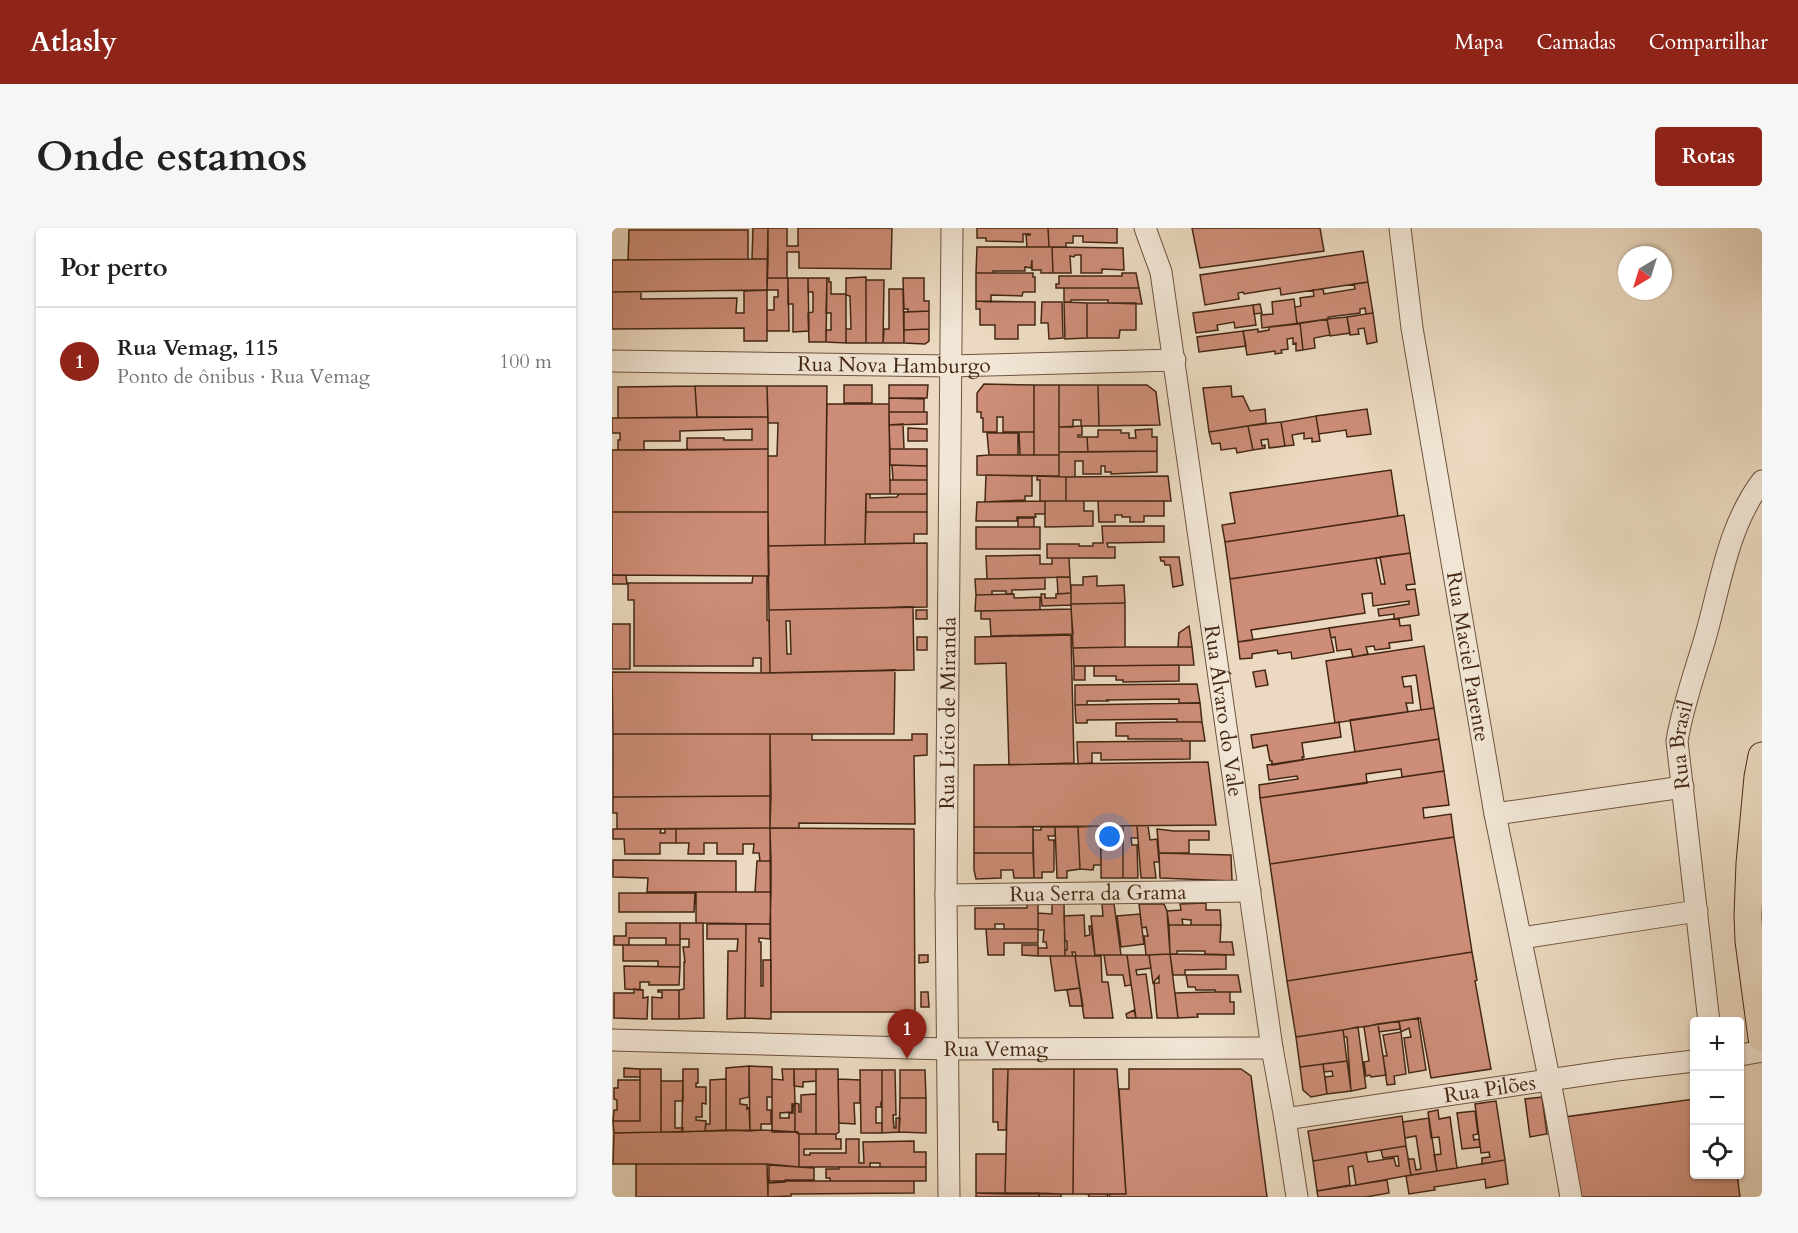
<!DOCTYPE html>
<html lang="pt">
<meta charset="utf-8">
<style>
:root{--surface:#fff;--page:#f6f6f6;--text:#222;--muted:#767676;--line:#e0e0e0;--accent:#8f2418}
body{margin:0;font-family:Cardo,serif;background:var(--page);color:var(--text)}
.controls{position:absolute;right:18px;bottom:18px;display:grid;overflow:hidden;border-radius:6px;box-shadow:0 2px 4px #0004}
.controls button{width:54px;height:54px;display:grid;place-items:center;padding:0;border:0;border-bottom:2px solid var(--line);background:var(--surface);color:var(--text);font:30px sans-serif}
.compass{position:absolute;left:1006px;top:18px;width:54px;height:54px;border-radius:50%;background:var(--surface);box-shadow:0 2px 4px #0004;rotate:218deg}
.you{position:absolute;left:498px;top:609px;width:21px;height:21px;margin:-15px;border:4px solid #fff;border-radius:50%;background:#1a73e8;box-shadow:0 0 0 9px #1a73e833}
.badge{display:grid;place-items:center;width:39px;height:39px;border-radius:50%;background:var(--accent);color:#fff;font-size:20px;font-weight:700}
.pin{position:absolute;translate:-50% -50px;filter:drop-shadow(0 2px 3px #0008)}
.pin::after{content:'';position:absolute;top:32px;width:21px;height:18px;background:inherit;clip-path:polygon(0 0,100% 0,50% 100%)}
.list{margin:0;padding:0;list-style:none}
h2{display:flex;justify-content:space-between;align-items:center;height:78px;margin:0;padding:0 24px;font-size:26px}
h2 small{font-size:20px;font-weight:400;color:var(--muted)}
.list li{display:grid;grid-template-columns:39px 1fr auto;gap:18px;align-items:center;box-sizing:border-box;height:108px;padding:0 24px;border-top:2px solid var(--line)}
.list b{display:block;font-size:22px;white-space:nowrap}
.list p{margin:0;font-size:20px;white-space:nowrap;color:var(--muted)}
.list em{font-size:20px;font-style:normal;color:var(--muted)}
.icon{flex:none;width:33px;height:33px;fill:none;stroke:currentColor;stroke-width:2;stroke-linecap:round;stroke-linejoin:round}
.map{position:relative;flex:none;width:1150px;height:969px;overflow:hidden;border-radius:6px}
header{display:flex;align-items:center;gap:36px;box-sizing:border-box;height:84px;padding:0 30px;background:var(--accent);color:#fff}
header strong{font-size:28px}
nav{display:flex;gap:33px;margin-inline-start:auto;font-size:21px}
.intro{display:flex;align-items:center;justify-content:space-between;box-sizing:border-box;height:144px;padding:0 36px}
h1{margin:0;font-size:42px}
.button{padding:15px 27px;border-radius:6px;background:var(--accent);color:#fff;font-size:21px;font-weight:700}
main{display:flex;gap:36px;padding:0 36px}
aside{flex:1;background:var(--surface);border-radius:6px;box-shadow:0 2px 4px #0004}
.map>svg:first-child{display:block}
.building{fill:#cd8d78;stroke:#442713;stroke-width:1.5;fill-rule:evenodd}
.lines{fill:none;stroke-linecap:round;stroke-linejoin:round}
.minor-casing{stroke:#6e543e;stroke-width:23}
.major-casing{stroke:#442713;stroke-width:29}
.minor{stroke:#f2e7d7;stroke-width:21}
.major{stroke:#ebdac1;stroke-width:27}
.labels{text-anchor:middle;stroke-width:5;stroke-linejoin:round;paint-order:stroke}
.street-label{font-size:21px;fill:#442713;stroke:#f2e7d7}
</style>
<header>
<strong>Atlasly</strong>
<nav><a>Mapa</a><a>Camadas</a><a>Compartilhar</a></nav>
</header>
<div class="intro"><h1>Onde estamos</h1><a class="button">Rotas</a></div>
<main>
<aside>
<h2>Por perto<small></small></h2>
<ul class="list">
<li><span class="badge">1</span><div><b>Rua Vemag, 115</b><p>Ponto de ônibus · Rua Vemag</p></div><em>100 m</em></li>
</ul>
</aside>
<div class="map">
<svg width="1150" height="969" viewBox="0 0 1150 969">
<rect width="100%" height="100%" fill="#ebdac1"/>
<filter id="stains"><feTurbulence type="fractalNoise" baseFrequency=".00333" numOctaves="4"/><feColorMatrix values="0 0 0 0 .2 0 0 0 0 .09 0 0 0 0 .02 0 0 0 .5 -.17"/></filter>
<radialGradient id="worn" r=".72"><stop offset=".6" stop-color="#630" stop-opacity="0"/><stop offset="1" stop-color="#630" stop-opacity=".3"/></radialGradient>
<path class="building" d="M141,0H156V31H140Z
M156,0H175V18H186V0H280L279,41L187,40V24H175V50H155Z
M365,0H436L437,19H415L414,7H418V6H411V14L374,13V10H365Z
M436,0H505V15L471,14V8H461V15H454V19H437Z
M580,0H708L712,23L588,40Z
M17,2H136V31L16,32Z
M365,19H440L441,45H429V42H420V32L419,40L413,39V43H381L382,45H364Z
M440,19L511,20L512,42L490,41V45H469V27H463L462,29L458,28L459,45H441Z
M751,23L756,54L669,67L668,60L632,66L631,64L626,65L627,71L593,77L588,47Z
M156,31L155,62L0,64V32Z
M364,45H421V49H423V64H411L410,68L379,67V74L364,73Z
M510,45H524L527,60H444V56H447V48H510Z
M254,49V115H234V101H239L238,68L234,67V50Z
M155,50H176L177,103H155V82H162V69H166V62H155Z
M176,50H196L197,103L181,104V76H176Z
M196,50H215L214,114H197L196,85L201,84V64H196Z
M215,50H217V54H219V66H234V115L214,114V102H219V85H214Z
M291,50H312V73H317V83L296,84V81H292Z
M254,52H272L271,115H254Z
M756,54L761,85L754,86L753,80L748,81V85L716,89L717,91L685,96L683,79L689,78L688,70L702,68L701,62L711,61L712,66L743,61L742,56Z
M452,60H527L530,76L496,75V72H459V74H452Z
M277,61H291L292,115H271L272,101H277Z
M155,62V113H132V100L0,101V64H29V71L125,70L124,85H132V63Z
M682,71L685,96L650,100L649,87L661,86L660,74Z
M364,73L423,74V97H406V111H383V97H368V81H364Z
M430,74H450L451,110L437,111L436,95H429Z
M452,74L475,75V110L453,111Z
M475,75H524V102H508L507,110H475Z
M648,76L650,85L642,86L641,77Z
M641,77L644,97L623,100L622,94L605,97L606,102L584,105L581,85Z
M317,83V101L292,102V84Z
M761,85L765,114L755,116L752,100L746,101L747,106L738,107L735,89Z
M735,89L738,105L718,108L715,91Z
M715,91L718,107L702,110L703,120L691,122L688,95Z
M688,95L691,122L684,123V115L681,116V110L675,111L676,121L669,122L670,125L663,126V123L635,127L631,103L646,101V104L657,102V99Z
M317,101V113L313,116L292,115V102Z
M631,103L634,118L587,124L585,109Z
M372,156L422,157V204H391V189H385V204H371V190H369V184H365V165Z
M232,157H260V175H232Z
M277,157H316L315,170H277Z
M422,157H447V227H422Z
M447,157H486L487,198H469V192H461V199H447Z
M486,157H535L544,164L548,197L487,198Z
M83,158L85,189L6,190V159Z
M83,158H155L156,189H85Z
M155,158H215L213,317L156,318V228H165L166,195H156Z
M619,158L620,169L631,168L638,183L653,181L654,195L597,204L591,160Z
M277,170L312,171V184H277Z
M215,176H277L278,266H254L253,316L213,317Z
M755,181L759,206L735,209L734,202L707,206L704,188Z
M277,184H315V196L277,197Z
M704,188L708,213L700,214V210L692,211V205L680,207L682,217L673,218L669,194Z
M156,189V221L75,222V210H112V212H140V201L68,203V213H32V222H6V212H8V205H0V190Z
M669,194L673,218L657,220L656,211L649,212L650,218L653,217V220L641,222L636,198Z
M291,196L292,221H278L277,197Z
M470,198V207H466V209H475L476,224H447V199Z
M636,198L641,222L625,225L624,220L609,222L608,215L600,216L597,204Z
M296,200L315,201V213H296Z
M540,201V209H545V223L476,224L475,209H486V202H509V205H517V210H524L523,202Z
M407,204H422V227H408Z
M375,205H406V227H377Z
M156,221V284H0V222Z
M278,221H315V238L278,237Z
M545,223V244L499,246V244H493V238H489V246H471V233H463V249H447V224Z
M377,227H447V248L365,247V228Z
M280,237L315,238V252H281Z
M779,242L786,288L613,314L610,297L623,295L618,265Z
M374,247L420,248V268H413V272L373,274Z
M425,248L454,249V273H428V252H425Z
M556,248L559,273H454V249Z
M278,252H315V266H278Z
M254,266H258V270L285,269L287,266H315V284H254Z
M433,273H472V283H481V298L433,299Z
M433,273V286H423L424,289H405V293H364L365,274Z
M486,273H552V288H532V294H518V289H510V287H503V294H487Z
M0,284H156L157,348L0,347Z
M254,284H315V306H302V315L253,316Z
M792,287L798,325L618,351L613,314Z
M406,290H422V299H406Z
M490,298H552V314L495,315L496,319H503V330H435V316H467V318H481V315H491Z
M364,299H428V321H364Z
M315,315V379L157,382L156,318Z
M798,325L803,356L794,357L795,362L803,361L807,387L782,391V386L767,388L766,381L797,376V373L761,378L760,365L750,366L753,385L639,402L641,412L626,414L618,351L764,330L769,356H773L768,329Z
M428,327V336H440V330H457L458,349L375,351L374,328Z
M548,329H567L571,357L561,359L558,337H553L552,333H549Z
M0,347H14L15,356H0Z
M141,348H155V392L157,393L158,445H149V430H141V438H22V372H16V355H140Z
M485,348V358L512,357L513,375L459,376V357H471V349Z
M445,349H458L459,365L446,366Z
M433,350V361L400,362V366H394V363H380V367H364L363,351Z
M459,365V377L430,378L429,366H433V370H444V366Z
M402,366V370L428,369V382L363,383L364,367Z
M513,375V419L461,420L459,376Z
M301,379L302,442L158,445L157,382ZM174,393H178L179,426H175Z
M459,381L461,406L379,408L378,391H369V383Z
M304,382H315V391H304Z
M787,390L788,398L798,397L800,412L777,415L778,420L763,422L762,418L754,419L756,426L741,429L739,421L725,423L723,409L719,410L717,400Z
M0,396H18V441H0Z
M577,398L580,419H566L567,405Z
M717,400L722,424L680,431L679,424L666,426L665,422L640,426V430L628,431L626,414Z
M459,407L462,535L397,537L394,435L363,436V409Z
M305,409H315V422H305Z
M812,418L822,480L809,482L804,447L790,449L792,459L799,458L801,475H794L796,484L723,495L714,433Z
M513,419H580L582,437L462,438L461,420Z
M567,437V453L511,454V452H504V448H482V438Z
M462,438H473V452H462Z
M283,442L282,506H1L0,444L149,445Z
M653,442L656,457L644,459L641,444Z
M585,456L588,475H567V471L495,472L496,473H475V477H463V457Z
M588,475L590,494H565V491L475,492V495H464L463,477Z
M822,480L827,511L743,524L738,492Z
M565,494H590L593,513H570V511H516V508H504V495Z
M727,494L729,509L690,515L692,529H690L691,532L660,537V533H658L655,517L641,520L639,507Z
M1,506H158L159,568L1,569Z
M158,506H200V512H300V506H315V527L302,528L303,596L187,595V600H158Z
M827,511L832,543L790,549L789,541L754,546L755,555L648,570L647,557L686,551L685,548L657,552L655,537Z
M570,513H578V531L489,532V525H480V535L466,536L465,514Z
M596,534L604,597L362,599V537Z
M832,543L837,577L811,580L812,590L839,586L842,609L658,636L648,570Z
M159,568L158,600L5,601V585H1V569Z
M488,598H511V650H489V621H494V618L497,617V609H488Z
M488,598L489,637H482L481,642L468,641L466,599Z
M511,598H525L526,610H519L520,617H525L526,650H511Z
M525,598H536L538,612L545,611L547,634H542L544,650H529Z
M362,599H421V625H362Z
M429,599H443V608H436L437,612H442V642L441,644H430V650H422L421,602H429Z
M443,599H466L468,641L455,643V650H445Z
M158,600L159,633H148L147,625H141L142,616H131V626H105V615H92V626H76L77,615H64V601Z
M158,600L302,601L303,784H159Z
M1,601H49L48,605H53V601H64V615H48V626H13L12,611H1Z
M545,601L562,603H597V612H577V625H547Z
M842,609L860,724L675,753L658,636Z
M362,625H421L422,650H402L401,642H389V650L364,651L362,642Z
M547,625L619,627L620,653L548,650Z
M1,632L124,633V664H35L36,650L1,649Z
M145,633H159V664H143Z
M84,664H159L158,696L84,695Z
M7,665H83L82,684H7Z
M594,675V682H608L609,697H579V692L570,691L571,697H557L555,683L569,682L568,676Z
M415,676H426V701H392V696H383V701H363V680H415Z
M440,676H452L453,728H426V720H435L434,714H431L432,702H426V685L440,686Z
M490,676H502L509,727H483L479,688H491Z
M527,676H552L555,683L558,726L534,727L532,708H536L534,699L530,700Z
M528,686L532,716L509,719L505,688Z
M472,687L473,708L478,707L477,698H479L483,728H464L463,724H460L461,728H453V722H455V713H453L452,688Z
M14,695H68V717H54V710H17V717H2V708H14Z
M68,695H91L92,790L67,791V762L72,761V734H73L71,719H77V711H68Z
M95,696H134L133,790L115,791L116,723H125L126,711H95Z
M134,696H158V711L147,710V714H149V758H151V732H159V791L133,790Z
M557,697H609L608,714H620L622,727L593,726V723H565V726H558Z
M374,701H426V715H392V727H376Z
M11,717H68V739H46V733H11Z
M410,717H426V728L410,727Z
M860,724L865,752L863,753L879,841L819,850L808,790L684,809L675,753Z
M558,726L566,790H545L542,755H547V748L541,755L537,727Z
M558,726L614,727V741L573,742V747H561Z
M307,727H316V734L307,735Z
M492,727H515L519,757L513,758L511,747H495Z
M515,727H537L539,740L524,742L525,747L534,746L540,790H524Z
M438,728H463L468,760L443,763Z
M463,728H489L490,754H496L501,790H472Z
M12,738L68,739L67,757H37V754H28V762L13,761Z
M574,747H626L629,764H603V762H584L583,759H576Z
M468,760L471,778H458L455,762Z
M22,761L31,762V770L36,769L35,791L2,790V765H22Z
M46,762H67V791H40V769L50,770V764H46Z
M309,764H316L317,779H309Z
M603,764H618V774H622V786H585L586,789L566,790L563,765Z
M522,782L524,790H515L514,786Z
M806,790L814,842L797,845L792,810L799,809L797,800L789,804L787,793Z
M787,793L788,801L767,804L766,796Z
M766,796L774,847L759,849L758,847L754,848L752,834L757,833L752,799Z
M746,799L754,860L739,863L735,809H732L731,802Z
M731,802L735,833L688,839L684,809Z
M789,804L794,846L782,848L783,856L775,857L771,828H775L771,807Z
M735,833L739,863L715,866L713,849L721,848L720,843L712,844L711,836Z
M711,836L715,866L699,869L691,862L688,839Z
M137,838L160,839V869H155V882H159V896H149V902L138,903Z
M137,838V869L128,871V876L135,877V881L137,879L138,903L114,902V840Z
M12,840L28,841V849H12Z
M28,841H49V904L2,905L1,893H28Z
M71,841H86V855H84V859H94V876L90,875V889H84V892L94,893L93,903L70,904Z
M170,841H182L183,876H180V884L168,885V890H177V885H181V878L183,877V904H160V851L171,852Z
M182,841H204V853L191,854V859L182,858Z
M204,841H226L227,904L224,906H204Z
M381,841H396L394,902H386V894H381Z
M396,841H462L461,966H393Z
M462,841H505L514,966H461Z
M517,841H629L639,848L655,969H498L497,966H514L507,861H517Z
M248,842H270V873L269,874V879H264V895H270V905H249Z
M270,842H283L284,887H281L282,900H284V890H288L287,904L270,905Z
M288,842H313L314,870H288Z
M114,851V902L93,903L94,896H98V852Z
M226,851L248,852V875H242L243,896L227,895Z
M6,852H28V893H1L2,882H5V872L2,871V860H6Z
M49,853H71V873H63V900H71L70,904H49Z
M204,866V906H187L183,904V875L187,876V884H189V867Z
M930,869L935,906L918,909L913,871Z
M288,870H314V905L287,904Z
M1082,871V946H1125L1128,969H967L953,889Z
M884,873L893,932L870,936V930L878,929L877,924L869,925L863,876Z
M826,882L827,891L838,889L845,940L825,943L822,927L829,926L827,909L819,910L816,884Z
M863,883L866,906L861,907L862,912L867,911L868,919L850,921L845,885Z
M790,888L794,918L701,933L696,903Z
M817,890L825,943L799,947L796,931H802L804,942L809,941L804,908L793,910L791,894Z
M149,902L186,904L187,906V939L155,936H1L2,905Z
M187,906H224V911H229V921H192V927H198V925H234V911H247V935H252L251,914L302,913V924H314V939H268V935H258V939H187Z
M794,918L799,947L744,957L741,938L736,939L738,957L705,963L701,933L754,924L756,934L782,930L784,938H787L786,928L771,930L769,922Z
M364,926H394L393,966L364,965Z
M893,932L896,956L874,960L873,951L822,959L823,962L797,966L794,948Z
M24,936H155L156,969H24Z
M157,937L202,940V952H173V954L157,955Z
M227,939H314V953H218V950H214V941H227Z
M775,952L777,965L754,969H706L705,963Z
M156,953H302V965L179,966V968L156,969Z
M364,965H427V969H364Z
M427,965L449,966V969H427Z
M476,966H495L496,969H477Z"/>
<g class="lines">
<g class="minor-casing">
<g id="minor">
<path id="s1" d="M533,0L549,44L660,820L673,891L685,969"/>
<path id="s2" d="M788,0L800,100L883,586L942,874L959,969"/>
<path id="s3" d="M0,133L338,138L563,132"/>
<path d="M883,586L1071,559"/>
<path id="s4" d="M334,667L638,663"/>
<path d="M909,710L1085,683"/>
<path id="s5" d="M1097,794L1065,513C1071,476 1084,442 1094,407C1109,354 1116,298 1150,253"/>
<path id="s6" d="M0,812L335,821L660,820"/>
<path d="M1128,827L1150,823"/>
<path id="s7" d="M673,891L1005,842L1082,833"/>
<path id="s8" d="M337,969L334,667L340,0"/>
</g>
</g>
<g class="major-casing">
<path id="major" d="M1150,528L1146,549L1138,635L1136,688L1137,713L1150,810"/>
</g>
<use href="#minor" class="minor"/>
<use href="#major" class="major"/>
</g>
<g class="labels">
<g class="street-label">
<text dy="7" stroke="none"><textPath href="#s3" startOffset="282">Rua Nova Hamburgo</textPath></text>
<text dy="7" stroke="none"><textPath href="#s2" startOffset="434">Rua Maciel Parente</textPath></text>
<text dy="7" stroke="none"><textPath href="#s1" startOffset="490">Rua Álvaro do Vale</textPath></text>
<text dy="7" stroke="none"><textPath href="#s8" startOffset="484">Rua Lício de Miranda</textPath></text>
<text dy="7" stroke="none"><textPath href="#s5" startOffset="279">Rua Brasil</textPath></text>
<text dy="7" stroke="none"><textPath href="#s4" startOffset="152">Rua Serra da Grama</textPath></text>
<text dy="7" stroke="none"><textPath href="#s6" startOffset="384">Rua Vemag</textPath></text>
<text dy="7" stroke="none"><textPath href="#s7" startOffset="207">Rua Pilões</textPath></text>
</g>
</g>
<rect width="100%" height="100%" filter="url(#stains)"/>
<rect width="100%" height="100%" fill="url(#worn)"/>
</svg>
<div class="controls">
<button>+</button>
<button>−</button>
<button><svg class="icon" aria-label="locate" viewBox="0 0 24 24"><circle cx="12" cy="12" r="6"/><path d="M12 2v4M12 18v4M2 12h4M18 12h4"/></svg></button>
</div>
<svg class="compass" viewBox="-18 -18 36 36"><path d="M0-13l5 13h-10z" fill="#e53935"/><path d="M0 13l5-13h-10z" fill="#767676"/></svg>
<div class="you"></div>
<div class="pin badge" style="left:295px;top:831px">1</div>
</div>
</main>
